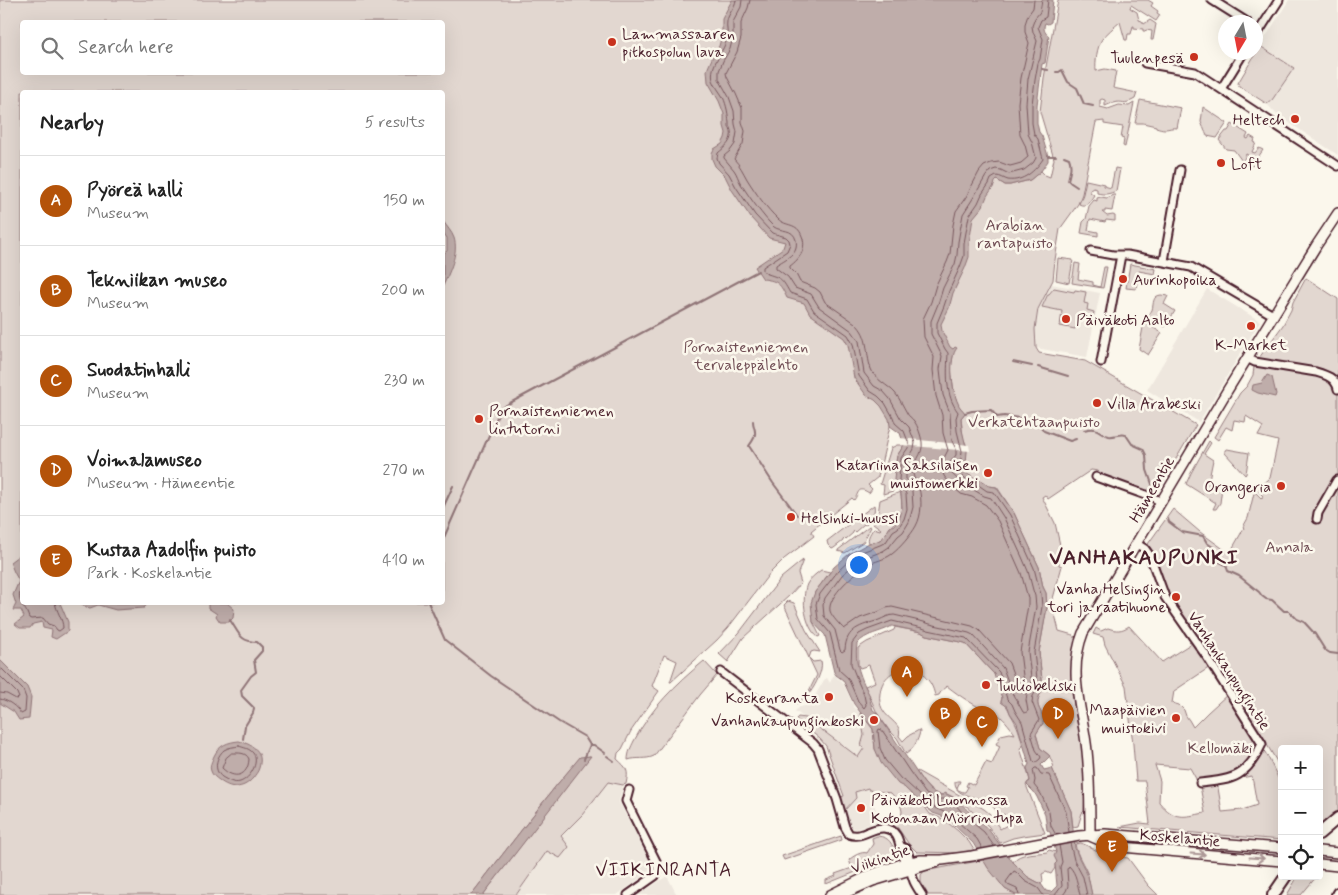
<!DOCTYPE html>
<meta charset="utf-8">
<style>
:root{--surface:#fff;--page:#f6f6f6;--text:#222;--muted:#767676;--line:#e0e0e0;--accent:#b45309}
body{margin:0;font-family:Mynerve,sans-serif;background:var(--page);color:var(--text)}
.controls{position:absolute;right:15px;bottom:15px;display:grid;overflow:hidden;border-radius:5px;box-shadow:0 5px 20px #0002}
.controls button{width:45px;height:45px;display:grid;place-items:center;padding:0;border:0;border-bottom:1px solid var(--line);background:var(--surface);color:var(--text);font:25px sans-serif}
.compass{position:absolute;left:1218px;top:15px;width:45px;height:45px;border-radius:50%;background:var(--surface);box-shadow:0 5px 20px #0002;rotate:190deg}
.you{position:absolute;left:858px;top:564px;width:18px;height:18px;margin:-12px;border:4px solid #fff;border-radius:50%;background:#1a73e8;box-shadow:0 0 0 8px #1a73e833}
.badge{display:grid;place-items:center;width:32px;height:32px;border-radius:50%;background:var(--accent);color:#fff;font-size:16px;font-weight:700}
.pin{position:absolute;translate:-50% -41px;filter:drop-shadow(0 1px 2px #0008)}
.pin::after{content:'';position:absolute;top:26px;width:18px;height:15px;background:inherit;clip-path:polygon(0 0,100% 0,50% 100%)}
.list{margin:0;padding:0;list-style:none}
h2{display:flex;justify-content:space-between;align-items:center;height:65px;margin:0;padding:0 20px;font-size:21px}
h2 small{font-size:16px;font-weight:400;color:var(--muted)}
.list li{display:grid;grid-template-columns:32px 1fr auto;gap:15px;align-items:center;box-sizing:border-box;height:90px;padding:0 20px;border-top:1px solid var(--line)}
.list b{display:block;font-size:19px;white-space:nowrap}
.list p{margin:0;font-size:16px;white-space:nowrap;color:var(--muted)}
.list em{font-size:16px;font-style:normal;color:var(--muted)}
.icon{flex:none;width:28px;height:28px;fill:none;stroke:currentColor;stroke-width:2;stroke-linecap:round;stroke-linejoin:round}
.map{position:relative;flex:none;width:1338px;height:895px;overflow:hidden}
.search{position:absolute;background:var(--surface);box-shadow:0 5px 20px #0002;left:20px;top:20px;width:425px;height:55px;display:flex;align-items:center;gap:12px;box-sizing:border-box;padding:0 18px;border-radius:5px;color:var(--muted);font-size:19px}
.panel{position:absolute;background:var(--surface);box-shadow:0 5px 20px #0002;left:20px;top:90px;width:425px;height:515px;border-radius:5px}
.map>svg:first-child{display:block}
.built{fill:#eee7de}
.green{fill:#e2d7d0;stroke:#967b7e;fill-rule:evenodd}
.water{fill:#bfadaa;stroke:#907477;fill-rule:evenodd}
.pier{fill:#fbf7ec}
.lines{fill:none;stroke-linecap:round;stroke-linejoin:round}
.shore{stroke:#79585e;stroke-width:1}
.stream{stroke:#907477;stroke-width:2}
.minor-casing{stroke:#4a1f2b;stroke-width:11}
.major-casing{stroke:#4a1f2b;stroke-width:12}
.highway-casing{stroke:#4a1f2b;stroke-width:14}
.minor{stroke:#fbf7ec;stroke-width:7}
.major{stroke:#fbf7ec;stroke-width:9}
.highway{stroke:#fbf7ec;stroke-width:10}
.oneway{stroke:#ab9695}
.poi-dot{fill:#c8321e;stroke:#fbf7ec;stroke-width:2}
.labels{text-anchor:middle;stroke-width:5;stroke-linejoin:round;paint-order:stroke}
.poi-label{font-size:16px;fill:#4a1f2b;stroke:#fbf7ec;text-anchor:start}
.park-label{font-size:16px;fill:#704d54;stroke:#fbf7ec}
.street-label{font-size:16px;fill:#4a1f2b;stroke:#fbf7ec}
.quarter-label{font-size:19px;letter-spacing:1px;fill:#4a1f2b;stroke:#fbf7ec}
.district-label{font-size:21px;font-weight:bold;letter-spacing:1px;fill:#4a1f2b;stroke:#fbf7ec}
</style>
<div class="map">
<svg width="1338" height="895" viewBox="0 0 1338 895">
<rect width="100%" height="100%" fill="#fbf7ec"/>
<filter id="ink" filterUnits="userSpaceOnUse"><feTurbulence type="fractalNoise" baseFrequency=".02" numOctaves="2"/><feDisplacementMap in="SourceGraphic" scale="10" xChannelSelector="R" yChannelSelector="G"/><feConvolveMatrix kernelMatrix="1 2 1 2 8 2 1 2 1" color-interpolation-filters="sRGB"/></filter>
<g filter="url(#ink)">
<path class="built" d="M1289,0H1338V155L1276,114L1267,104L1272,100L1294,68L1260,46Z
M1051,284L1100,293L1087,357L1036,348L1035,329L1038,309Z
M1207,289L1260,321L1199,422L1147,390Z
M836,675L837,678L841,680L843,683L853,705V707L860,713L864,732V748L858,757L795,711L800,707L805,706L816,694L824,680L827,678L830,683L833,676Z
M608,781L623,785L619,802L647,855L651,865L650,870L642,877L617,895H516L547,851L569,847L561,837L582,815Z
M868,788L880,821L856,829L853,828L850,824H848L844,811L856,798L854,792Z
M667,876L677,895H639Z"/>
<path class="green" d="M0,0H766L817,285L898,424L890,426L878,477L868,485L872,489L869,493C857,485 859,494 854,500L852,498L811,531L814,536L784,559L770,573L728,628L717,640L671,682H670L677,661L664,655L652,686L659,691L631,731L622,749L618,753L617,759C627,768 629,770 626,784L623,785L608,782L582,815L561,836L569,847L560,858L547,851L516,895H483L590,756L580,758L555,787L471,895H0ZM22,22H442V72H22ZM22,92H442V602H22Z
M1058,0H1148L1153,3L1151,6L1158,11L1157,13L1160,15L1156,21L1131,5L1130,8L1137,12L1139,20L1142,21L1144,24L1150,20L1156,24L1153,40H1151L1152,31L1146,30L1145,31H1143V29L1134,28V26H1133L1131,34H1128L1127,40H1125L1120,22C1114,27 1107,33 1102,39C1097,47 1095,62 1096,71L1105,69L1116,71L1113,88L1137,93L1135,99C1123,106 1123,100 1114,103C1111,103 1108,105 1105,106V100L1102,99L1100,100V107L1108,109L1119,105L1129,106L1134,103L1125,147L1123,146L1124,139L1121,138L1123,127L1104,124V121L1096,122L1082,194L1078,204L1060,229L1055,260L1053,280L1038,309L1035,329L1036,348L1039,353L1085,361L1196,425L1160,486L1145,491L1106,478L1098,471L1091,470L1048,499L1045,495L1042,497L1055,523L1060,545L1059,565L1062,566L1052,602L1059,631L1073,635L1074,637L1077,638C1063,675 1078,722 1085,760L1083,761L1085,791L1084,811L1082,813L1078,826L1073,827L1071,811L1053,771L1052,768L1054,767L1049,755L1040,748L1036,734L1045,720C1038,706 1034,704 1043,689L1039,652L1047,607L1046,593L1043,587L1039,567L1014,513L997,487L989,486L982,481L971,478L961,467V465L966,464L967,446L963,438L961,418L965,413L958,405L954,393L951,368L953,356L938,329L979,185L997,180L1005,185H1010L1030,180L1041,171L1045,175L1050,177L1054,159L1040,112L1044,78Z
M1260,46L1294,68L1272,100L1267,104L1239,86L1238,83Z
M1140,100L1181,108L1177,128C1172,127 1169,129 1165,129C1162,129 1159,128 1156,127V126L1143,123H1135Z
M1203,107L1227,123L1217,138L1207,136L1201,122Z
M1232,124L1248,134L1246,138L1248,139L1250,136L1255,139L1254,142L1256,143L1252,152L1255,153L1259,148L1263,150L1252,166L1246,163L1248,158L1247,154L1245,155V157L1243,161H1242L1234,150L1226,149L1219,140L1226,131H1228Z
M1115,168L1120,169L1116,191C1109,194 1105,195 1097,193V189L1093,188L1090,190V192L1094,195C1090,201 1086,208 1079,204L1083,194L1086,180L1104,184V186L1111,188Z
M1113,195H1115L1112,211L1105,210V212H1102L1107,216L1113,215L1115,216V221L1106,220L1105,222L1090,219L1088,230L1098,232V236L1081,233L1083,222L1086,219L1089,206L1094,200L1097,201V198L1101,197L1107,198Z
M1058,258L1073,260L1069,283L1056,280Z
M1075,263L1080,264L1078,279L1093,282V285L1100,287L1104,267H1107L1103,288L1072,283Z
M1130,264L1156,269L1155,274L1139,271L1136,289L1126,288Z
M1306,278L1338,299V812L1319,827V749H1282V773L1276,760L1253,721L1182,615L1172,602V601L1168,599L1155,563L1158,561L1148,544L1173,509L1200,532L1229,553L1231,551L1244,528L1243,527L1248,518L1254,493H1256L1262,499L1263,496L1257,490L1270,478L1278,441L1258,436L1263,427L1246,416L1245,422L1234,420L1232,430L1226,427L1218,440L1214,437L1240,393L1247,386L1253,375L1254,367L1259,358L1283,325L1291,310L1293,302Z
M1054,288L1074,292L1075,290L1086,292L1084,303L1088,304L1087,310L1094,312L1093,317L1078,314L1075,329L1060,326L1062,311L1042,307L1048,294H1049Z
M1161,295L1168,296L1164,304L1175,311L1165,327L1147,316C1148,315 1151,312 1152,310C1154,303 1152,296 1161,295Z
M1144,322L1162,333L1148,355L1139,349Z
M1209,441L1211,443L1204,454L1213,460L1208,484L1222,487L1220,503L1216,509H1213L1216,503L1186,484L1191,473Z
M897,445H904L897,456L895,468V489L893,491L883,494L884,485L880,484L891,448Z
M1227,449L1249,453L1246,474L1245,475L1225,453V450Z
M900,492C904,507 902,517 890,527C888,530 888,531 886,534C882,540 875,543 869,543C867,538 870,534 873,529L874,528L880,530L881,529L873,523L878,514L880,500Z
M874,505C876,514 871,519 865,525L864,524L855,532L854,531L853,532V533L846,539L845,538L843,540V541L834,548L832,549L828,545L827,541Z
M869,526L871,527L863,542L845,553L838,551V550Z
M803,560L798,573L801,583L790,595L743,638L728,662L719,654L739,633L781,578Z
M821,570L830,572L815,592L813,622L820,636L818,637C805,628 801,598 807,584C810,578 816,574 821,570Z
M788,601L794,603L806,630L820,652L814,651L811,652L809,658L813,662L821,661C824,671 812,693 804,699C802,701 799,702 797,704L809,691L817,675L784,605Z
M1129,626L1162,662L1192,643L1210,667L1174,691L1172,703L1179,705L1184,710L1186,716L1189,720L1193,727L1208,712L1228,694L1268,757L1282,786V840L1119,827L1140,823L1150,824L1145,781H1136L1133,744L1126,686L1105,645L1103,637L1093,634L1096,628L1101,631L1108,628C1116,631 1122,631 1129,626ZM1155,765L1190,768L1200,786L1205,813C1183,817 1175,821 1159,802L1160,781ZM1252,776L1257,805L1242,810L1222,812L1217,782Z
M895,627L921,632L926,635L965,643L994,674L1002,698L1001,702C1008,706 1008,709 1011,715C1018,726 1020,734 1023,746L1020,748L1030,780L1026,785L1045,833L1023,836L1013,838L1000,843L989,827L958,798L957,799L945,793L943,795C930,794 924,783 917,773V771L984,809L990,814L1000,829L1009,824L1004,814L1000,816C997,811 991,804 986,801C976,796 954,797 955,782L957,781H960L957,788L958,790L963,792H965L968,787L966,786L968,782L974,785L986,762L992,764L1000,746L996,744L1001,735L1010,733L1015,734C1009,725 1003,717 994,712L991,713C975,706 961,697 947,686L942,690L939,695L935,696C929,661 884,661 880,693C876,719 904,720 899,736L903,741L908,736L919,730L920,732C918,740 914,749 906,754L897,738L889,730L877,713L865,686L875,682L869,665L860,668L858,665V648L867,642L894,630Z
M704,661L717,675L700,695L654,756C646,760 637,757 628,760C628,753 631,747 634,741C651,708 676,684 704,661Z
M860,713L873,729L875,749L898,783L904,787L924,806L930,814L943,819L958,831L969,842L974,850L958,853L917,852L908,843L898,828L889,823L901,820L902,811L900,803L891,793L869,790L868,788L855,792L856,798L844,811L839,798L844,796L826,746L820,739L796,719L798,717L806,718L858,757L864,748L861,746L864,735Z
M841,836L842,840L784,860L782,856Z
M877,836C891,837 891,844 897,855L896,857L868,867L826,884V880L836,876L835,874L852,868L849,860C853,856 862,851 867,853L873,844L872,838Z
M1081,843C1089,846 1096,851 1103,853C1111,856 1120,857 1128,858L1148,885L1158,895H1092C1090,888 1089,881 1088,875C1084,864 1077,856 1075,844Z
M1049,850L1056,852L1057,862L1055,864V868L1051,874L1046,872L1042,874L1043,881L1041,884L1028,877L1013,862C1019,852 1036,854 1047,852Z
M984,860L1005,889L1016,895H928L921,882V875L924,871Z
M1298,876H1317L1301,895H1287Z"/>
<path class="water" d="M732,0H1053L1051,22L1048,24L1045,23C1043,29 1044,32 1049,36L1045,63L1042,64L1037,105V123L1039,132L1042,136L1048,156V161L1041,171L1030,180L1010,185H1005L997,180L995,182L994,186L987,196L983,206L973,218L969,244V257L965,268L953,293L949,308L941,324L942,331L950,347L953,349L955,347L957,348C948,358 952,391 958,403C959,407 963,410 965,413L961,418L962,430L967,451L966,464L961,465V467L966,473L971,475L972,478H977L989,486L996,487L1014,513L1039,567L1043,587L1046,593L1047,607L1039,652L1043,689C1034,704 1038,706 1045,720L1036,734L1040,748L1050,756L1041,765L1044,770L1052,768L1071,811L1075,848L1079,858L1088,876L1092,895H1016L1005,889L988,868L973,843L954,825L950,819L933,813L922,804L904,787L898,784L881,763L875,749L873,729L854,704L843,680L836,675L834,672L825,635L813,622L811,603L815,592L834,567L849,554L860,548L869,543L878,541L883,538L890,527L894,525L900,517L902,508L901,494L894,480L895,468L897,456L904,445L900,433L890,426L889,419L881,406L875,400L866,395L854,378L848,345L844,338L810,314L804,303L787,298C780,284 779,281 763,279L755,267L783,248L785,242L769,238L751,218L732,190L725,176L715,166L712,159V153L714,149L722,144L725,138L726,133L724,126V114L719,101L708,82L707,70L713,56L719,46L722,35V19ZM892,626L921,632L926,635L965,643L994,674L1002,698L1001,702L1008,707L1010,713L1017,723L1029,764L1027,768L1030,781L1029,782L1027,783V785L1034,792L1037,797L1045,814L1047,830L1050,832L1056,852L1054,856L1057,862L1055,864L1057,886L1051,892L1046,891L1041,884L1028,877L1013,862L988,829L972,815L957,799L944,793L943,795H938L930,790L923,782L877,713L873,710L869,697L870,696C861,679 854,663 857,644C866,633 880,633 892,626Z
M443,221C447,227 452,232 454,238C459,253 449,273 443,286V254L447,251V238L443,232Z
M1267,375L1272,377L1276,394L1275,397L1258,393L1252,390L1253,385L1262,383Z
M22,553V602L60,603L68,622V631L56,639L51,637L52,630L43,628L42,622L33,624L30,628H20L15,624L24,617L21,610H13L16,604L13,595L19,581L14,572L10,562Z
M81,603H148L144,608L116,610L98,605L90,608L83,606Z
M208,603H227L234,609L233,618L229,622H220L216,616L217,614L208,608Z
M0,660L27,687L31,697L29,719L19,720L14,712L0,703Z
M239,741C254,745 264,752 259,768C258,772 255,775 253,778C243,790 230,789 219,780C216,778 212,775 211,771C209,766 212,761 214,756C219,745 228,742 239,741Z
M591,756L483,895H471L555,787L580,757Z"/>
<path class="pier" d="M900,438L969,445L970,451L901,445Z"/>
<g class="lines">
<path class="shore" d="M736,0C735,8 728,14 727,21C726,26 728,32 727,37C725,52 709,64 713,80C715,86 720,92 723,97C727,106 728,114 729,123C729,131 729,123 731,131C733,141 725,147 718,153L717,158L719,163L729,174L736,187L755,215L772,233L786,237L789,240L790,244L787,251L763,267V270L765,273C782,279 781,277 790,293L807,299L814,311L848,335L853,344L859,376L870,391L878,396L885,403L893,417L895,423L904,431L909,444L908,448L901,458L900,468L899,480L906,494L907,509L904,519L898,528L893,531L886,542L880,545L862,552L852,558L838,571L820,594L816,604L818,619L830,633L839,670L848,678L858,701L864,708L866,705L864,695L859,684L851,664L852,643L859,634L867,630L892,621L922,628L928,630L966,638L999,672L1007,699L1012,704L1015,711L1022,722L1033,761L1035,763L1040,759L1041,757L1036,750L1031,733L1039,720L1032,702L1033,696L1038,688L1034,652L1042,607L1041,594L1039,588L1034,568L1010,515L994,492L987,491L977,484L969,482L956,469V464L961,459L962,451L957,431L956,418L958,412C945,395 947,373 948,353L945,349L937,333V323L944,306L949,291L960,267L964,256V243L969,216L978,203L982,194L989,184L991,179L996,176C1001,176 1004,179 1008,180C1023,182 1035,171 1043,159L1038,139L1034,134L1032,123V104L1035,80L1038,63L1040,59L1043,39L1038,27L1041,20L1046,17L1048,0
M742,0L741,7L733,22V37L730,49L723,61L719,71V79L729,97L734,111L735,124L737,132L735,144L730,151L724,156V158C727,162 731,166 734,170C737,174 738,179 741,184C748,195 764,218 774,227C781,232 793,228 796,240C799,254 785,259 776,265V268L788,277L795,288L811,294L819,307L852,331L859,341L864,373L874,386L883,391L890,399L901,419L909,427L915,443L914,449L908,460L906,469V479L912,491L913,507L909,522L903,532L898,536L889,547L883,551L865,558L856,563L842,575L825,598L823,605L824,616L835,630L840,650L842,652L845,650C846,628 861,626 879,620C884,618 888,615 894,615L924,622L930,624L969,633L973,635L1003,668L1013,695L1017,701L1023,712L1025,713L1028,711L1026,700L1027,694L1032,686L1028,652L1036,607L1035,596L1033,590L1028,571L1022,557L1004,518L991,498L984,496L974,490L966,487L951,473L949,468L950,463L956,455V449L952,441L951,432L950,413L943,395L940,369L942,356L931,334V321L938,304L943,288L955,264L957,255L958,242L963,214L972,200L986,176L990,171L996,169L1001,170L1009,174L1024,170L1033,163L1036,158L1032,142L1028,134L1026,104L1028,79L1037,41L1033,32L1032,26L1035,18L1040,12L1042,0
M750,0L748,8L741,23V38L737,52L726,73L727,77L736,94L742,108V122L745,131L743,144L734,159C740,165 743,172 747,179C755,192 767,209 778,219C786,227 797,222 802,236C807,248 800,259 790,266V268L796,274L800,282L815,288L820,292L825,302L855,323C870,337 865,352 871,369C875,380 888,385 895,393C900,399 903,406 907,413C908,416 912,418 914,421C918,426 921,436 922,442C924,455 912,462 913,474C914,479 917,484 919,488C922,500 922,515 916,526C911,535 900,548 892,554C884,560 875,561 867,565C856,572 827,596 830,611C832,617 840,625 844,629L860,618L878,612L886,608L892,607L972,626L979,630L1009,663L1018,687L1020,688L1024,684L1020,652L1028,605V598L1021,573L998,521L986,505L972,497L961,494L952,486L944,476L942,469V462L948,450L943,433L942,415L936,396L933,370L934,357L924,337L923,319L931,302L936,285L947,262L950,254L953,225L956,211L966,197L979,172L984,166L991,163L999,162L1010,166L1014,165L1021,163L1028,157L1025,145L1020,135L1018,103L1021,78L1029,43L1025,32V24L1028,15L1033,8L1034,0
M22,585C15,604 24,602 29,618L31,619L43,618L48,624L54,626L57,630L59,631L63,628C63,619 56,611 55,602
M0,667L23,690L26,698L25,712L21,714C17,707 8,700 0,699
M0,676L17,693L19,698L16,699L7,694L0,693
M239,746C244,748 249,748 253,753C260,762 250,779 240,782C234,784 227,780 222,777C213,770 216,757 224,750C229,747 234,747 239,746Z
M232,753C239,753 246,752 249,759C248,777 234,780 222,768L226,758Z
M1056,835L1051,826L1049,812L1041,794L1034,785L1035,780L1033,770L1035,768H1037L1041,774L1049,775L1066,812L1069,832
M1070,843L1074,860L1083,877L1087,895
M982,848L977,839L958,822L953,816L935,808L920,795L907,783L901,779L885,760L880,748L878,731L879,729L882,730L910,772L926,794L936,799H946L954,803L968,819L984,832L994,846
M1019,895L1017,889L1008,885L1006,882L1014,871L1016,872L1025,881L1038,888L1043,895
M1055,895L1062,886L1060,867L1062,862L1059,845
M1063,895L1066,891L1068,886L1067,869L1069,866C1077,874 1077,884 1080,895"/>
<path class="stream" d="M1042,69L1048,70
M1056,72H1059L1062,70L1068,82L1077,88L1084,104L1093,106
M1048,156H1056
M1064,156L1069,158C1072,165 1070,172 1068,180L1071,183L1077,187
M1013,362L1032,366
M1038,367L1068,376
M965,413L972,411L991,410L997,417L1004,416L1027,419L1039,424L1044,431L1070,441L1076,439
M753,421C753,426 755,428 755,432C756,437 752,442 749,446L773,483L797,515
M1084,430C1100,426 1097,433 1109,436C1115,437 1120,433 1126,435L1132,444L1143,449L1146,455L1147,470L1153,487
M442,510L453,486
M1168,519L1169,522L1182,532L1203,536L1207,543L1214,548L1217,558L1220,562L1226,565L1228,571L1239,576L1259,592L1262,596L1266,599L1272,600L1284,611H1289L1297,619L1304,622L1315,634L1325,650L1330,653L1338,654
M442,542L501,408L508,404L758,271
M428,602L445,640L491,676L559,722L585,737L590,745L584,759
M230,620C239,633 240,642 257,642L262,647V651L254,660L256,672L251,676L241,690L242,696L254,708L253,713L245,726L243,739
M590,745H594L605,753
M607,756L614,761"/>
<g class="minor-casing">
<path id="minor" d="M1212,0L1247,22
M1256,36L1279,0
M1145,63L1195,72L1338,166
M1221,89L1244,52
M1091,251L1113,255H1127L1191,267L1273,315
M1164,261L1180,170
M1247,358L1255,362L1316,372C1326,375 1336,378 1338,389
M1101,362L1121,255
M1096,477L1154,498L1161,502
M1317,519L1318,513L1337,480H1338
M1137,544L1145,549L1150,556L1165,597L1207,657L1262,744C1247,776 1235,780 1200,783
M721,672L813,743L818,749L837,799L845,827L849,834C862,839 871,827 884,828C905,831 897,855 907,866
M902,847L906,849C910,856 910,861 911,869C911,879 917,887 922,895
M628,895L655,876L658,870L656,861L626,801L629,790"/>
</g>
<g class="major-casing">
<path id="major" d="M1090,836C1090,807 1090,779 1087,751C1083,710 1067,674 1083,633L1227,391L1316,246L1338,213
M1090,836L1104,842L1122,847L1282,861
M1319,851L1338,853
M1319,864L1338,866
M830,895L870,875L904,863L921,860H942L972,856L1079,836L1105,834L1282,848
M841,895L873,881L937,862"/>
</g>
<g class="highway-casing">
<path id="highway" d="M1319,834L1338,818
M1273,895L1286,876
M1337,895L1338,893"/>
</g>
<use href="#minor" class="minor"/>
<use href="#major" class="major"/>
<use href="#highway" class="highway"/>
</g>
<defs><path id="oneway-shaft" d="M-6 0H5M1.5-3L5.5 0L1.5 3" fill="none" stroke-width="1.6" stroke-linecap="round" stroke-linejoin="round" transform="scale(1.25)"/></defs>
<g class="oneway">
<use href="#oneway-shaft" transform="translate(1198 854) rotate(4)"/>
<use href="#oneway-shaft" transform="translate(1257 858) rotate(4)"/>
</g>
</g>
<g class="poi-dot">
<circle cx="612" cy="42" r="5"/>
<circle cx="1194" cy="57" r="5"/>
<circle cx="1295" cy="119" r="5"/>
<circle cx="1221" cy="163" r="5"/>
<circle cx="1123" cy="279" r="5"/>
<circle cx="1066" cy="319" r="5"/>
<circle cx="1251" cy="326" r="5"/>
<circle cx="1097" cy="403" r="5"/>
<circle cx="479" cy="419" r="5"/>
<circle cx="988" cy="473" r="5"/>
<circle cx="1281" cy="486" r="5"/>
<circle cx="791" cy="517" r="5"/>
<circle cx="1176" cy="597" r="5"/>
<circle cx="986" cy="685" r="5"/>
<circle cx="829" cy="697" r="5"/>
<circle cx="1176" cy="718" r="5"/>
<circle cx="874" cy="720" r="5"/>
<circle cx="861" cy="808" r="5"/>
</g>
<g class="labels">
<g class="poi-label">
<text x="622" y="39">Lammassaaren<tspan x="622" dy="18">pitkospolun lava</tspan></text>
<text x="1184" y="63" text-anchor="end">Tuulenpesä</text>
<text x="1285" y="125" text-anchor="end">Heltech</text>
<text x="1231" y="169">Loft</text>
<text x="1133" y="285">Aurinkopoika</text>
<text x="1076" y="325">Päiväkoti Aalto</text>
<text x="1251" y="350" text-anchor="middle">K-Market</text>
<text x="1107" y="409">Villa Arabeski</text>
<text x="489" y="416">Pornaistenniemen<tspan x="489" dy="18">lintutorni</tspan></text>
<text x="978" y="470" text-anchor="end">Katariina Saksilaisen<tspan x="978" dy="18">muistomerkki</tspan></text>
<text x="1271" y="492" text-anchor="end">Orangeria</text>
<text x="801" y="523">Helsinki-huussi</text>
<text x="1166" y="594" text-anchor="end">Vanha Helsingin<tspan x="1166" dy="18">tori ja raatihuone</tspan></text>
<text x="996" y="691">Tuuliobeliski</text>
<text x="819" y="703" text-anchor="end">Koskenranta</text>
<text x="1166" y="715" text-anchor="end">Maapäivien<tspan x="1166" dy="18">muistokivi</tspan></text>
<text x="864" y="726" text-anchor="end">Vanhankaupunginkoski</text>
<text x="871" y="805">Päiväkoti Luonnossa<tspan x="871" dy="18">Kotonaan Mörrintupa</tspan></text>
</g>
<g class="park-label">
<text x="1015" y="230">Arabian<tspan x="1015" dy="18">rantapuisto</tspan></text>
<text x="746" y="352">Pornaistenniemen<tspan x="746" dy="18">tervaleppälehto</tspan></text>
<text x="1034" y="427">Verkatehtaanpuisto</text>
<text x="1289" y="552">Annala</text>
<text x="1220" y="753">Kellomäki</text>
</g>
<g class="street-label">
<text transform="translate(1151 489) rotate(-60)" y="6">Hämeentie</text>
<text transform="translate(1230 670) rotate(57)" y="6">Vanhankaupungintie</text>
<text transform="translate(1180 837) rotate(5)" y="6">Koskelantie</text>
<text transform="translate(880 858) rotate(-19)" y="6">Viikintie</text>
</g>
<g class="quarter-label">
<text x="664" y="876">VIIKINRANTA</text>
</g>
<g class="district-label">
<text x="1144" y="564">VANHAKAUPUNKI</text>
</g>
</g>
</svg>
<div class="controls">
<button>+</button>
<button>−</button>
<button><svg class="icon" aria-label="locate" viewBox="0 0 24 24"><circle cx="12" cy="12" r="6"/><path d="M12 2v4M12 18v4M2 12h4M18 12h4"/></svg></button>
</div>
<svg class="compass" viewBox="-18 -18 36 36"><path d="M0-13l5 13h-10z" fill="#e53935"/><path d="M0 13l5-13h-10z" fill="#767676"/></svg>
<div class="you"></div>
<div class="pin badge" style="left:907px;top:697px">A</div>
<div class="pin badge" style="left:945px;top:739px">B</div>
<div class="pin badge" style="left:982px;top:747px">C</div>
<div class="pin badge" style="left:1058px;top:739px">D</div>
<div class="pin badge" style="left:1112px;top:872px">E</div>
<div class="search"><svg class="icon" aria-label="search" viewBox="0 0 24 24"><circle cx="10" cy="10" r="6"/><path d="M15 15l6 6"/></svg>Search here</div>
<section class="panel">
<h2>Nearby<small>5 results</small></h2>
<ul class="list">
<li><span class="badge">A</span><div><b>Pyöreä halli</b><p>Museum</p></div><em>150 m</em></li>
<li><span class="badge">B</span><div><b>Tekniikan museo</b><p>Museum</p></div><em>200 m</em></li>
<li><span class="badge">C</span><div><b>Suodatinhalli</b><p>Museum</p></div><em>230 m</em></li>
<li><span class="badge">D</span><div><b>Voimalamuseo</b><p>Museum · Hämeentie</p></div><em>270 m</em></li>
<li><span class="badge">E</span><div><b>Kustaa Aadolfin puisto</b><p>Park · Koskelantie</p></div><em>410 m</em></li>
</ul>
</section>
</div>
